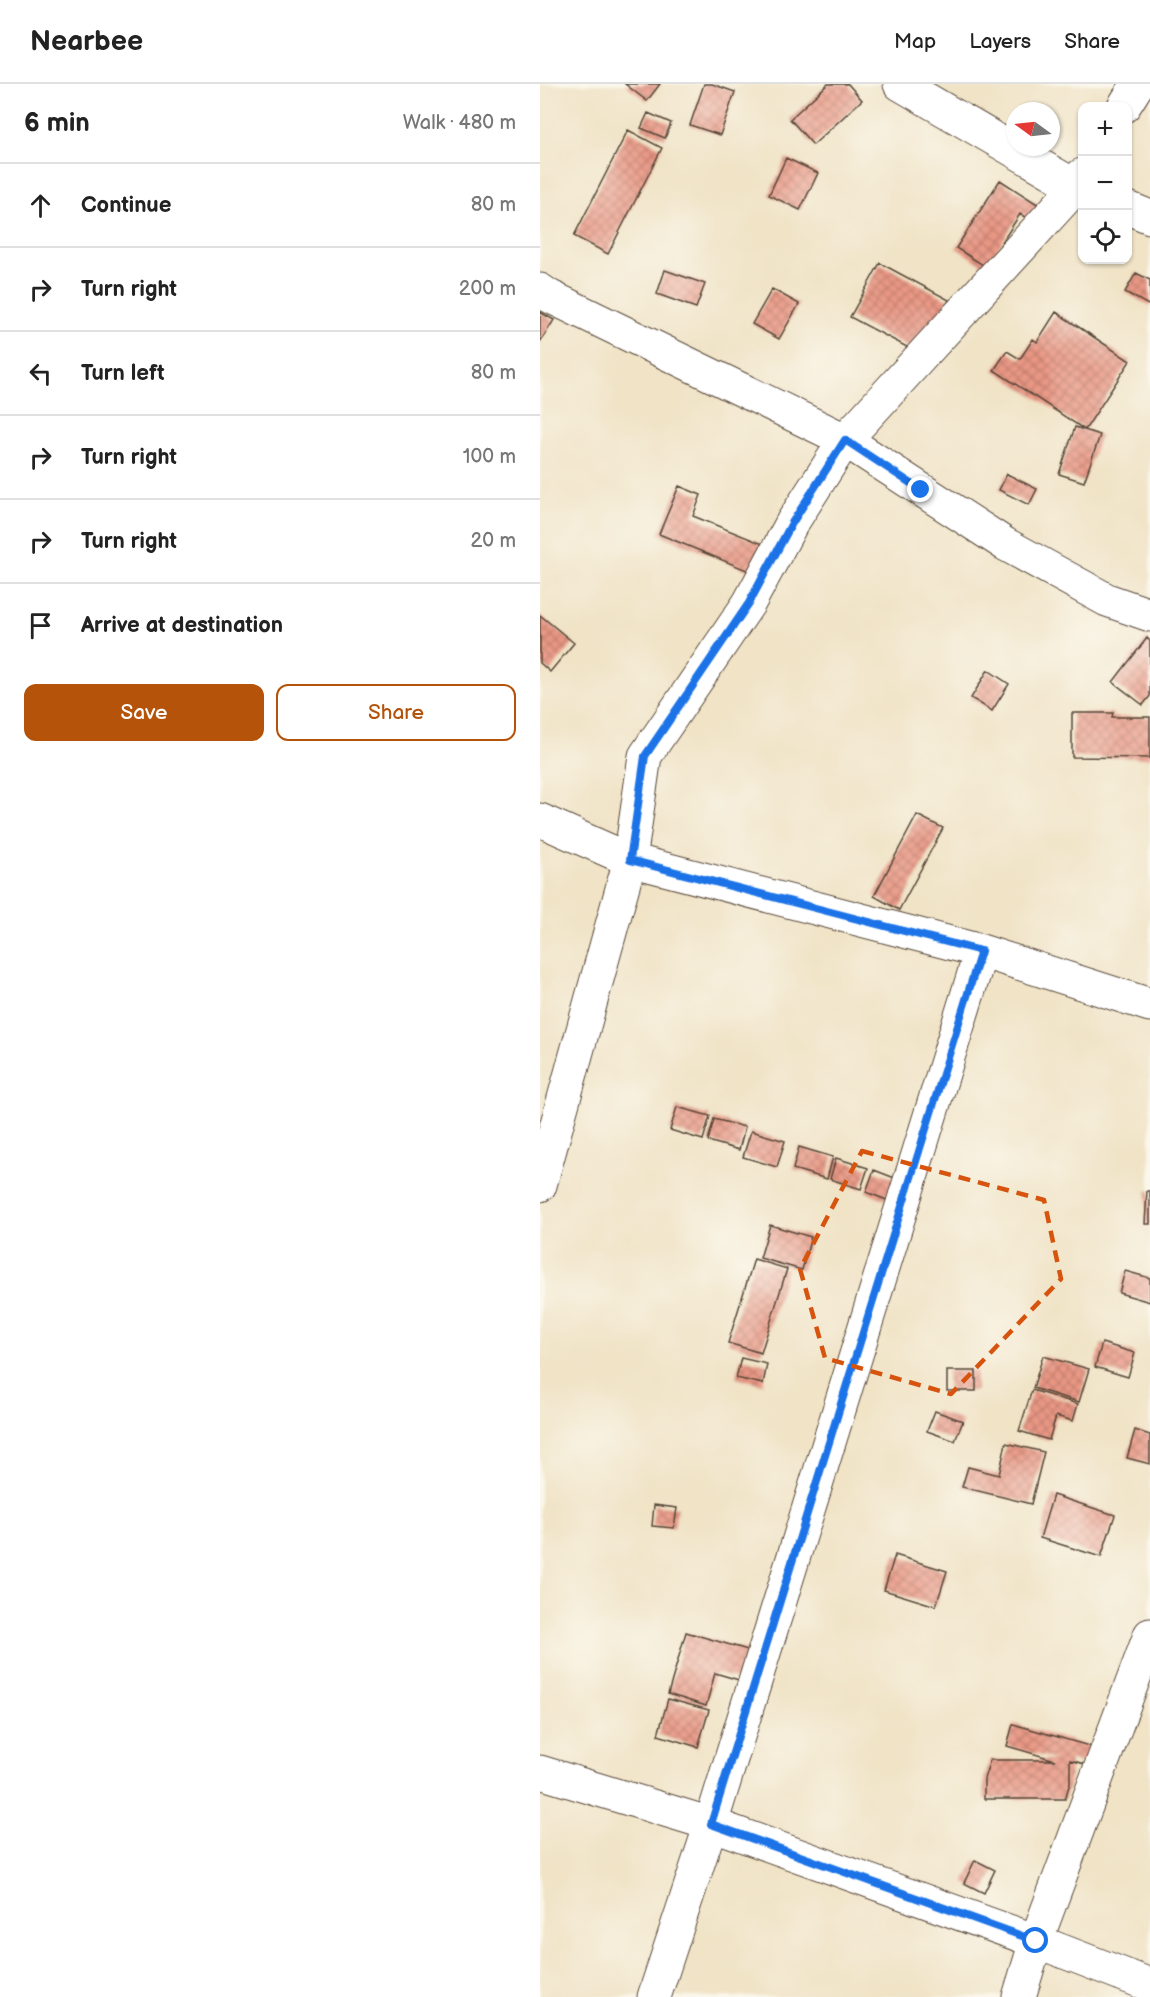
<!DOCTYPE html>
<meta charset="utf-8">
<style>
:root{--surface:#fff;--page:#f6f6f6;--text:#222;--muted:#767676;--line:#e0e0e0;--accent:#b45309}
body{margin:0;font-family:"Balsamiq Sans",sans-serif;background:var(--page);color:var(--text)}
.controls{position:absolute;right:18px;top:18px;display:grid;overflow:hidden;border-radius:12px;box-shadow:0 2px 4px #0004}
.controls button{width:54px;height:54px;display:grid;place-items:center;padding:0;border:0;border-bottom:2px solid var(--line);background:var(--surface);color:var(--text);font:30px sans-serif}
.compass{position:absolute;left:466px;top:18px;width:54px;height:54px;border-radius:50%;background:var(--surface);box-shadow:0 2px 4px #0004;rotate:285deg}
.stop{position:absolute;width:18px;height:18px;margin:-14px;border:4px solid #1a73e8;border-radius:50%;background:#fff}
.stop.end{background:#1a73e8;border-color:#fff;box-shadow:0 2px 6px #0008}
.list{margin:0;padding:0;list-style:none}
h2{display:flex;justify-content:space-between;align-items:center;height:78px;margin:0;padding:0 24px;font-size:26px}
h2 small{font-size:20px;font-weight:400;color:var(--muted)}
.list li{display:grid;grid-template-columns:39px 1fr auto;gap:18px;align-items:center;box-sizing:border-box;height:84px;padding:0 24px;border-top:2px solid var(--line)}
.list b{display:block;font-size:22px;white-space:nowrap}
.list em{font-size:20px;font-style:normal;color:var(--muted)}
.actions{display:flex;gap:12px;padding:18px 24px}
.actions a{flex:1;padding:14px 0;border:2px solid var(--accent);border-radius:12px;text-align:center;font-size:21px;color:var(--accent)}
.actions .main{background:var(--accent);color:#fff}
.icon{flex:none;width:33px;height:33px;fill:none;stroke:currentColor;stroke-width:2;stroke-linecap:round;stroke-linejoin:round}
.map{position:relative;flex:none;width:610px;height:1913px;overflow:hidden}
header{display:flex;align-items:center;gap:36px;box-sizing:border-box;height:84px;padding:0 30px;background:var(--surface);border-bottom:2px solid var(--line)}
header strong{font-size:28px}
nav{display:flex;gap:33px;margin-inline-start:auto;font-size:21px}
main{display:flex}
aside{flex:1;background:var(--surface)}
.map>svg:first-child{display:block}
.building{fill:url(#building-cross-hatch)}
.lines{fill:none;stroke-linecap:round;stroke-linejoin:round}
.minor-casing{stroke:#564637;stroke-width:35}
.minor{stroke:#fff;stroke-width:33}
.route{stroke:#1a73e8;stroke-width:8}
.marked{fill:none;stroke:#d7540e;stroke-width:4.5;stroke-dasharray:12 8;stroke-linejoin:round}
</style>
<header>
<strong>Nearbee</strong>
<nav><a>Map</a><a>Layers</a><a>Share</a></nav>
</header>
<main>
<aside>
<h2>6 min<small>Walk · 480 m</small></h2>
<ul class="list">
<li><svg class="icon" aria-label="ahead" viewBox="0 0 24 24"><path d="M12 20V5M6 11l6-6 6 6"/></svg><div><b>Continue</b></div><em>80 m</em></li>
<li><svg class="icon" aria-label="right" viewBox="0 0 24 24"><path d="M7 20v-9h11M14 6l5 5-5 5"/></svg><div><b>Turn right</b></div><em>200 m</em></li>
<li><svg class="icon" aria-label="left" viewBox="0 0 24 24"><path d="M17 20v-9H6M10 6l-5 5 5 5"/></svg><div><b>Turn left</b></div><em>80 m</em></li>
<li><svg class="icon" aria-label="right" viewBox="0 0 24 24"><path d="M7 20v-9h11M14 6l5 5-5 5"/></svg><div><b>Turn right</b></div><em>100 m</em></li>
<li><svg class="icon" aria-label="right" viewBox="0 0 24 24"><path d="M7 20v-9h11M14 6l5 5-5 5"/></svg><div><b>Turn right</b></div><em>20 m</em></li>
<li><svg class="icon" aria-label="arrive" viewBox="0 0 24 24"><path d="M6 21V4h12l-3 4 3 4H6"/></svg><div><b>Arrive at destination</b></div></li>
</ul>
<div class="actions"><a class="main">Save</a><a>Share</a></div>
</aside>
<div class="map">
<svg width="610" height="1913" viewBox="0 0 610 1913">
<defs>
<pattern id="building-cross-hatch" width="8" height="8" patternUnits="userSpaceOnUse" patternTransform="scale(1.5)"><rect width="8" height="8" fill="#ea9885"/><path d="M0 0l8 8M0 8l8-8" fill="none" stroke="#bf7c6c"/></pattern>
</defs>
<rect width="100%" height="100%" fill="#fbf7ec"/>
<filter id="ink" filterUnits="userSpaceOnUse"><feTurbulence type="fractalNoise" baseFrequency=".0167" numOctaves="2"/><feDisplacementMap in="SourceGraphic" scale="12" xChannelSelector="R" yChannelSelector="G"/><feConvolveMatrix kernelMatrix="1 2 1 2 8 2 1 2 1" color-interpolation-filters="sRGB"/></filter>
<filter id="wash" filterUnits="userSpaceOnUse"><feTurbulence type="fractalNoise" baseFrequency=".008" numOctaves="4" result="noise"/><feDisplacementMap in="SourceGraphic" scale="24" xChannelSelector="R" yChannelSelector="G"/><feGaussianBlur stdDeviation="1.35" result="paint"/><feColorMatrix in="noise" values="0 0 0 0 0 0 0 0 0 0 0 0 0 0 0 0 0 1.4 0 .05"/><feComposite in="paint" operator="in"/></filter>
<g filter="url(#wash)">
<rect width="100%" height="100%" fill="#f0e3c6"/>
<g id="blocks">
<path class="building" d="M85,0H120L107,17Z
M164,0H172L195,8L180,51L150,41Z
M288,0H308L322,16L273,61L250,35Z
M108,29L131,39L125,54L101,44Z
M88,46L122,64L68,170L34,152Z
M246,74L278,89L260,126L229,111Z
M460,96L502,123L493,138L480,130L446,183L416,164Z
M340,179L409,216L380,270L310,233Z
M125,186L165,200L156,224L117,210Z
M596,189L610,196V222L585,208Z
M232,205L259,220L239,255L212,240Z
M0,228L14,236L0,258Z
M516,228L590,277L545,346L454,286L467,267L480,275L493,255L497,258Z
M535,343L560,351L544,398L519,390Z
M467,390L497,405L489,421L459,406Z
M139,402L161,411L153,432L248,470L236,498L119,450Z
M0,531L34,559L10,588L0,579Z
M607,554L610,557V612L603,621L573,598Z
M448,586L469,600L452,627L431,614Z
M532,629H573L572,633H610V674L532,673Z
M377,731L403,744L359,826L334,812Z
M137,1023L170,1032L163,1056L130,1046Z
M174,1035L205,1043L199,1066L168,1057Z
M211,1047L245,1057L237,1083L203,1073Z
M259,1063L293,1073L287,1095L253,1085Z
M296,1074L328,1084L321,1105L290,1095Z
M334,1086L365,1098L357,1120L326,1108Z
M607,1107H610V1140H605Z
M230,1141L271,1153L262,1186L220,1174Z
M214,1175L247,1185L221,1269L188,1259Z
M585,1187L610,1194V1218L579,1209Z
M562,1259L595,1269L588,1293L555,1283Z
M503,1272L549,1285L539,1318L493,1304Z
M201,1274L227,1280L223,1300L196,1294Z
M407,1287H436V1307H407Z
M492,1306L538,1320L533,1337L516,1332L509,1356L479,1347Z
M395,1327L423,1337L415,1357L387,1347Z
M595,1346L610,1351V1380L587,1374Z
M466,1359L504,1368L491,1420L422,1403L428,1383L459,1391Z
M513,1411L575,1431L561,1473L500,1454Z
M114,1421L137,1424L134,1444L112,1442Z
M355,1471L407,1487L396,1522L344,1506Z
M146,1548L225,1571L216,1601L175,1589L166,1622L128,1610Z
M128,1615L169,1626L158,1663L118,1651Z
M473,1640L563,1666V1685L530,1676V1699L525,1715H444V1695L450,1676H515L467,1662Z
M435,1776L455,1786L444,1809L424,1799Z"/>
</g>
</g>
<g filter="url(#ink)">
<use href="#blocks" fill-opacity="0" stroke="#564637" stroke-width="1.5"/>
<g class="lines">
<g class="minor-casing">
<path id="minor" d="M360,0L542,106
M584,22L598,0
M588,124L610,133
M0,206L9,212L305,356L465,460L567,516L610,531
M0,736L90,776L441,867L610,921
M0,1101L90,776L105,672L209,519L252,439L305,356L536,103L542,91
M0,1688L171,1740L496,1857L610,1901
M114,1913L171,1740L441,867
M479,1913L496,1857L610,1551"/>
</g>
<use href="#minor" class="minor"/>
</g>
</g>
<g class="lines" filter="url(#ink)">
<path class="route" d="M381,406L305,356L252,439L209,519L105,672L90,776L441,867L171,1740L496,1857"/>
</g>
<path class="marked" d="M322,1067L504,1116L521,1195L411,1310L285,1274L260,1185Z"/>
</svg>
<div class="controls">
<button>+</button>
<button>−</button>
<button><svg class="icon" aria-label="locate" viewBox="0 0 24 24"><circle cx="12" cy="12" r="6"/><path d="M12 2v4M12 18v4M2 12h4M18 12h4"/></svg></button>
</div>
<svg class="compass" viewBox="-18 -18 36 36"><path d="M0-13l5 13h-10z" fill="#e53935"/><path d="M0 13l5-13h-10z" fill="#767676"/></svg>
<div class="stop" style="left:496px;top:1857px"></div>
<div class="stop end" style="left:381px;top:406px"></div>
</div>
</main>
